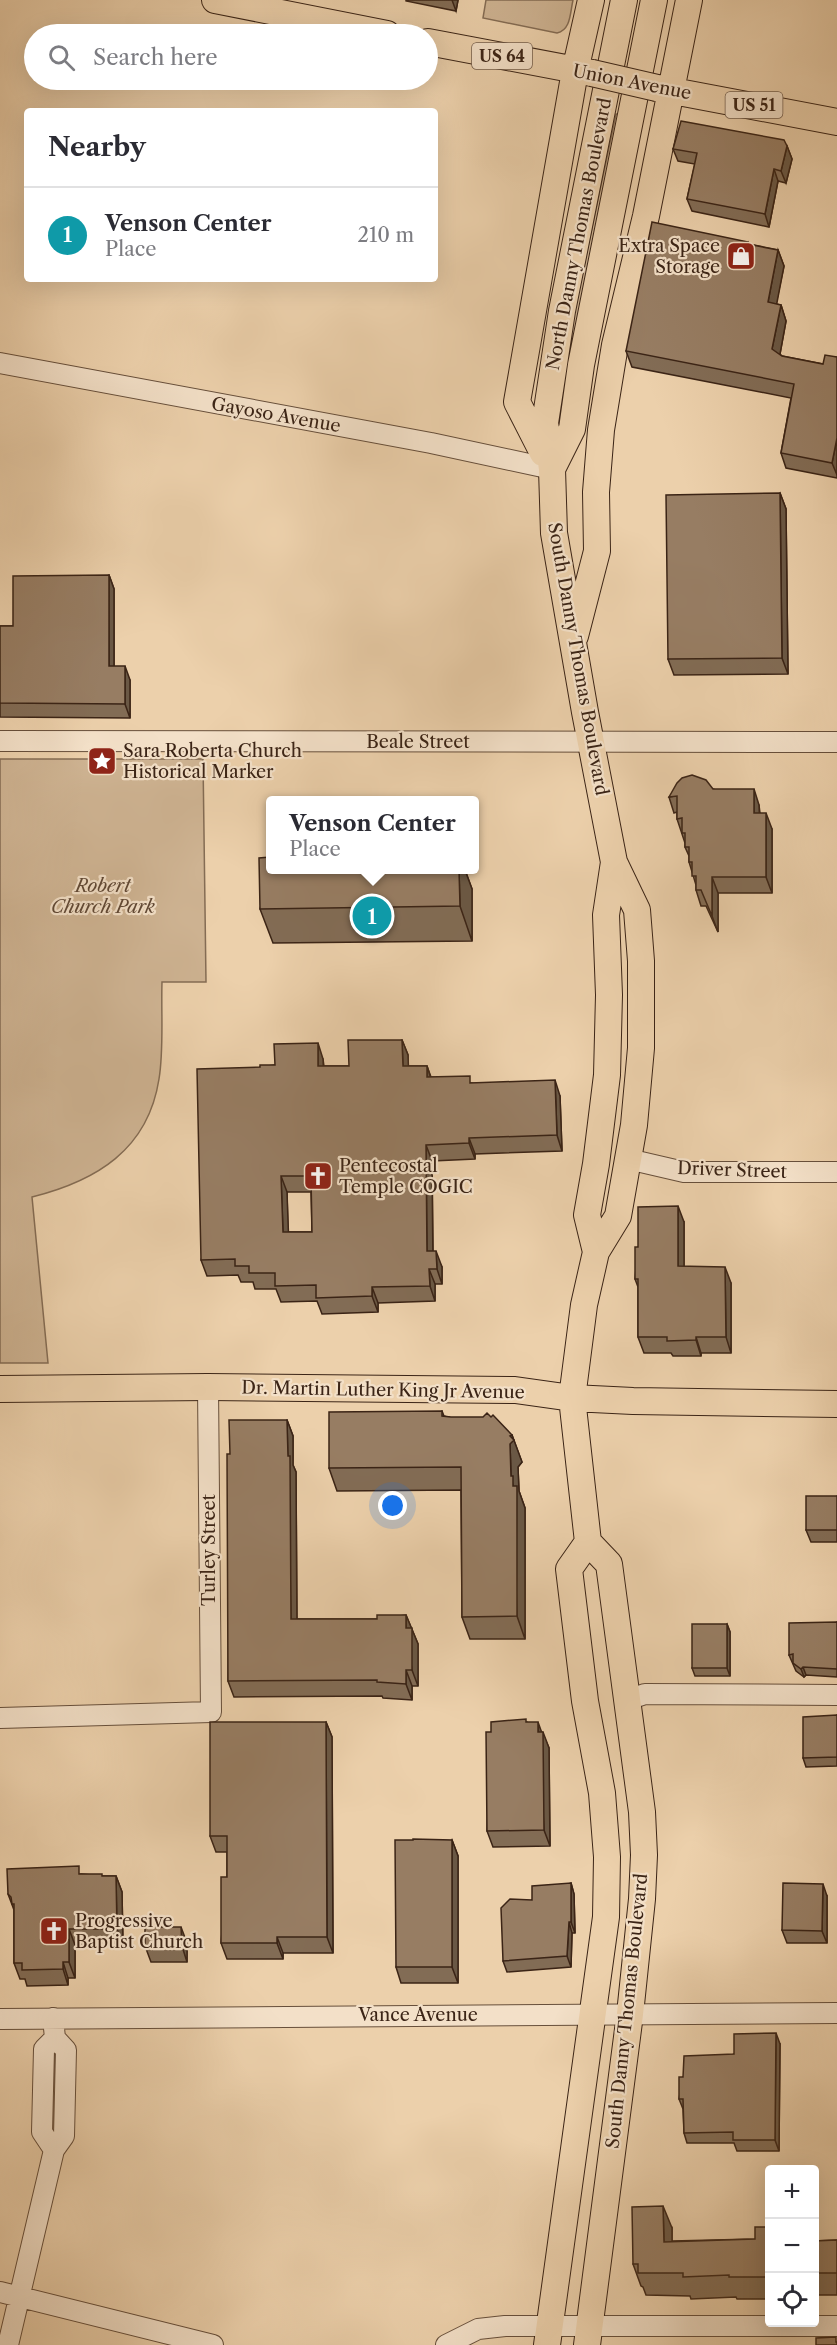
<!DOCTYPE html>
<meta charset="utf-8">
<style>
:root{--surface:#fff;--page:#f7f7f7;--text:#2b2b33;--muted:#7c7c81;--line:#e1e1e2;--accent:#8f2418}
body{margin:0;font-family:"Libre Caslon Text",serif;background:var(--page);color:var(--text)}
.controls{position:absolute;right:18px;bottom:18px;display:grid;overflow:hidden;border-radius:6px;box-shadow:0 6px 24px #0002}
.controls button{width:54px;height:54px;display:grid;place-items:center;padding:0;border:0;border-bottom:2px solid var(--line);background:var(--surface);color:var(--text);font:30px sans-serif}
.you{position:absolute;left:393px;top:1506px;width:21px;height:21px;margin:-15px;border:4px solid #fff;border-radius:50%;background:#1a73e8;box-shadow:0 0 0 9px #1a73e833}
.badge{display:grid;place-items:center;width:39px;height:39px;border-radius:50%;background:var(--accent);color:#fff;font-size:20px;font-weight:700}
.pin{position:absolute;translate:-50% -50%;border:3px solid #fff;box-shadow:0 2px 6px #0006}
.popup{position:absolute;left:266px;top:796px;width:213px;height:78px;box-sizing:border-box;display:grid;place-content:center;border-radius:6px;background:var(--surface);filter:drop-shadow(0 2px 4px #0005);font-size:20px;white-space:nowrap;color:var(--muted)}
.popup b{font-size:22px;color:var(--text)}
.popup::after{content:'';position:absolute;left:50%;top:100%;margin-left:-12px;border:12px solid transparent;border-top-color:var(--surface)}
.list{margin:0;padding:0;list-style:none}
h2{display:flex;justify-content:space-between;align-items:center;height:78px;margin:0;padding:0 24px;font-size:26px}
h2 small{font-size:20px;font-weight:400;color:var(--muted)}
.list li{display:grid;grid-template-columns:39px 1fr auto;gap:18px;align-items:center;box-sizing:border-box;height:96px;padding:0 24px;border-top:2px solid var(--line)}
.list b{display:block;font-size:22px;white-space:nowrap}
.list p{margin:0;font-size:20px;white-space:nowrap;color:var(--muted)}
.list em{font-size:20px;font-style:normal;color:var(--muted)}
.icon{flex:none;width:33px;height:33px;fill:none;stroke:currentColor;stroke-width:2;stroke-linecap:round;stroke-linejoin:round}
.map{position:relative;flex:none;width:837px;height:2345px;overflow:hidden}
.search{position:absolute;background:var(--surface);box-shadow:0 6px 24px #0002;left:24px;top:24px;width:414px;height:66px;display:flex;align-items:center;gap:15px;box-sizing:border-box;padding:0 21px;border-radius:33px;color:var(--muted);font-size:22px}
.panel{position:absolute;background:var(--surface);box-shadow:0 6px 24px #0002;left:24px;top:108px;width:414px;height:174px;border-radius:6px}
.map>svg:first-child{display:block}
.green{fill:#ceb392;stroke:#846c54;stroke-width:1.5}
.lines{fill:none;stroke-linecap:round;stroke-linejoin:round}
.minor-casing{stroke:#674f3b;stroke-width:22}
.major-casing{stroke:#3b2416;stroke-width:28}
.minor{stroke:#f3e0c8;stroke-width:20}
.major{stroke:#ecd0ab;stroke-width:26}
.major-bridge-casing{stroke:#3b2416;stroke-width:28;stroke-linecap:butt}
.major-bridge{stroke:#ecd0ab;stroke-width:26}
.wall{fill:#826c55;stroke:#3b2416;stroke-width:1.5;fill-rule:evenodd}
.shaded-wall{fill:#6a5845;stroke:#3b2416;stroke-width:1.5}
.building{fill:#977d63;stroke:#3b2416;stroke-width:1.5;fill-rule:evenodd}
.labels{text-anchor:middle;stroke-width:4.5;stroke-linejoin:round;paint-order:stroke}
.shield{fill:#f3e0c8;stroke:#725c4b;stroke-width:1.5}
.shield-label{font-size:16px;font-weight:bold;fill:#3b2416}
.street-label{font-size:18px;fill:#3b2416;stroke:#f3e0c8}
.poi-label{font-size:18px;fill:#3b2416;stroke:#f3e0c8;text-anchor:start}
.park-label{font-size:18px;font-style:italic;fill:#604835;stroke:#f3e0c8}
</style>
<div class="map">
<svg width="837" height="2345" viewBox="0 0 837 2345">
<rect width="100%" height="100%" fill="#ecd0ab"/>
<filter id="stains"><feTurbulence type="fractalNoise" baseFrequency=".00333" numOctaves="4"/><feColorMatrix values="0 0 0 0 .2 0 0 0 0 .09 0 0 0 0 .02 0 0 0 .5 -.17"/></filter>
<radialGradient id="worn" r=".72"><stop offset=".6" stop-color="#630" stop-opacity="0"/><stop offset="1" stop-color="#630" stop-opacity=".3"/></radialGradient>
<path class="green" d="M486,0H573C570,13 571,30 557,33L483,18Z
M616,114L622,115L562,424L555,423L565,356Z
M0,759H203L206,982H162C161,1013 164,1049 159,1079C148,1150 96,1181 32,1197L48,1363H0Z"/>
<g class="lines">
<g class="minor-casing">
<path id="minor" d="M0,363L431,443L552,469
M0,741L837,742
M628,1159L684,1172H837
M627,1700L645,1694L837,1695
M0,1718L211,1712L208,1387
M0,2019L837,2013
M54,2150L42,2132L44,2049L55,2038
M0,2292L213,2345
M8,2345L54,2150L64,2136L66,2050L55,2038L53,2018
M446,2345L478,2329L505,2326H837"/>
</g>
<g class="major-casing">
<path id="major" d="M215,0L387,34
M428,42L592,73
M657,88L837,122
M543,453L517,402L575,71L591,0
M552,469L572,429L581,365L654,0
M575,636L597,551L596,492L601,430L615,345L646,216L689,0
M596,1252L587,1215L596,1164L607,1075L609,995L606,915L614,862
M0,1389L208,1387L515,1390L572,1398L633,1401L837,1404
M547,2345L606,1917L607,1857L602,1793L585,1701L569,1569L588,1542
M587,2345L630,2014L642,1899L644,1855L642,1812L609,1564L588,1542L572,1398L584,1305L596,1252L618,1216L634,1125L641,1048V961L637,910L614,862L585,712L554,533L552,469L545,423L562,311L624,0"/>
</g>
<use href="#minor" class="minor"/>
<use href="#major" class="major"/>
<g class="major-bridge-casing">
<path id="major-bridge" d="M592,73L657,88"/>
</g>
<use href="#major-bridge" class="major-bridge"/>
</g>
<path class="wall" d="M406,0H458L456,11L406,1Z
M787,146L792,159L786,183L778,181L769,227L692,211L687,199L695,164L678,161L673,149Z
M748,242L749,244L778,250L784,266L776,304L781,305L786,321L780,354L782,356L823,364L837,357V478L786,468L781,453L791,398L632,367L626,351Z
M780,493L786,509L788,674L674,675L668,659Z
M109,575L114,589V666L130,680V718L0,717V626H13Z
M713,789L759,805L760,813L772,829V893H718V932L706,906H701L696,890V885L689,862V856L685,847V843L677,819V812L674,813L669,797Z
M270,870H465L472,889V941L273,943L260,909Z
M402,1040L408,1055V1066H427L431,1077L560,1096L562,1151L475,1154V1159L432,1161L433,1251L442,1267V1284H435V1301L378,1303V1312L322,1314L317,1301L281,1302L276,1289H255L253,1282H241L238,1275L207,1276L201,1260L260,1067L275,1065L323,1059L324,1066H349ZM287,1192H311L312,1232H288Z
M684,1222V1267L731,1283V1353H701V1356H673L671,1353H644L638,1337V1287L635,1279L638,1247Z
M442,1411L444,1416L512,1435L522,1462L518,1467L519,1491L525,1508V1639H470L462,1617L461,1490L337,1491L329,1468Z
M287,1420L293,1436V1465L296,1472L297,1619H377L406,1615L418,1644V1686H412V1700L383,1698L382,1696L234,1697L228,1681L230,1454Z
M837,1496V1542H811L806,1530Z
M837,1622V1677L806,1675L804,1677L796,1671L789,1655Z
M727,1624L730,1632V1676H695L692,1668Z
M837,1715V1766L806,1767L803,1758Z
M326,1722L332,1737L333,1953H283V1959H227L221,1943L227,1877V1852H216L210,1836Z
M527,1722L542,1732L549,1748L550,1846L493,1847L487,1831L491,1732Z
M452,1840L458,1856V1983H401L396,1967Z
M81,1874L103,1876H116L122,1892L123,1945H75V1978H68V1985L27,1986L25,1979H20L14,1963V1910L8,1894Z
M571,1883L574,1894L575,1933H572L571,1967L507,1972L503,1961L532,1900Z
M827,1896V1943H787L782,1930Z
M187,1943V1962H151L145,1946Z
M780,2044L779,2151H737L734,2143H687L684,2133L683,2109L679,2099L683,2077L734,2054Z
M770,2227V2299H737L736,2297L691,2299L690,2296L646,2295L643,2287L641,2286L633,2264L672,2228V2241L755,2239Z
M837,2240V2295H814V2241Z"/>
<path class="shaded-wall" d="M452,0H458L456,11Z
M787,146L792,159L786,183L781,171Z
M774,169L778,181L769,227L765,214Z
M778,250L784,266L774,318L768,302Z
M781,305L786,321L778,365L772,349Z
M837,438V475L832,463Z
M780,493L786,509L788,674L782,658Z
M109,575L114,589V680L109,666Z
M125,666L130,680V718L125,704Z
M754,789L759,805L760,829L754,813Z
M766,813L772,829V893L766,877Z
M459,870H465L472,889V941L460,906Z
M712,877L718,893V932L712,916Z
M402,1040L408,1055L409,1082L403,1066Z
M318,1043L323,1059L324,1082L318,1066Z
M427,1066L432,1082L427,1077Z
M555,1080L560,1096L562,1151L557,1135Z
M469,1138L475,1154V1159L469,1143Z
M426,1145L432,1161L433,1267L427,1251Z
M281,1176L287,1192L289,1248L283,1232Z
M678,1206L684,1222V1282L678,1266Z
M436,1251L442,1267V1284L437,1269Z
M725,1267L731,1283V1353L726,1337Z
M429,1269L435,1284V1301L430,1286Z
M372,1287L378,1303V1312L372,1296Z
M696,1337L701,1353V1356L696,1340Z
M287,1420L293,1436V1465L296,1472L297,1635L291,1619Z
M512,1435L522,1462L518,1467L519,1491L525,1508V1639L517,1616L513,1486L511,1476L510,1444V1436Z
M406,1615L418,1644V1686L412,1670L406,1628Z
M727,1624L730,1632V1676L727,1668Z
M803,1667L806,1675L804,1677L801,1669Z
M406,1670L412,1686V1700L406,1684Z
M326,1722L332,1737L333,1953L327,1937Z
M538,1722L543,1736V1732L549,1748L550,1846L544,1830Z
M452,1840L458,1856V1983L452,1967Z
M116,1876L122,1892L123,1945L117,1929Z
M571,1883L574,1894L575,1933L571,1922Z
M823,1884L827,1896V1943L822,1931Z
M569,1922L572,1933L571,1967L567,1956Z
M181,1927L187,1943V1962L182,1946Z
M69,1929L75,1945V1978L69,1962Z
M277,1937L283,1953V1959L277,1943Z
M63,1962L68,1978V1985L63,1969Z
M776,2033L780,2044L779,2151L775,2140Z
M663,2206L672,2228V2264L664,2242Z"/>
<path class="building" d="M681,121L784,140L787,146L781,171L774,169L765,214L687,199L697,153L673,149Z
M652,222L748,242L747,244L778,250L768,302L781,305L772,349L782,356L823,364L825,355L837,357V438L832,463L781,453L794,384L626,351Z
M780,493L782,658L668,659L666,495Z
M109,575V666H125V704L0,703V626H13V576Z
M692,775L706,780L713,789H754V813H766V877H712V916L701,890H696V876H692V862H689V847H685V833H682V818L677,819V796L669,797L677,783L682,778Z
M270,857V870H459L460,906L260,909L259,858Z
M348,1040H402L403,1066H427V1077L470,1076V1083L555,1080L557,1135L469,1138V1143L426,1145L427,1251H436L437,1269H429L430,1286L372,1287V1296L316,1298V1285L275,1286V1273H249V1266H235V1259L201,1260L197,1069L260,1067V1065H275L274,1044L318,1043V1066H349ZM281,1176H311L312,1232H283Z
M678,1206V1266L725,1267L726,1337H696V1340L667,1341V1337H638V1279H635V1247H638V1207Z
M442,1411V1416L451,1417H483L487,1413L491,1417L493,1415L512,1435L510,1436L514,1440L510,1444L511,1476H513V1486H517V1616L462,1617L461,1467L329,1468V1412Z
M229,1420H287L288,1456H290L291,1619H377V1615H406V1628H412V1670H406V1684L377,1682V1680L228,1681L227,1454H230Z
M806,1496H837V1530H806Z
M837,1622V1669L803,1667L801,1669L793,1663V1654L789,1655V1623Z
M692,1624H727V1668H692Z
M837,1715V1757L803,1758V1717Z
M526,1719V1722H538V1732H543L544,1830L487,1831L486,1732H491V1722Z
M210,1722H326L327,1937H277V1943H221V1877H227V1836H210Z
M413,1839L452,1840V1967H396L395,1840H413Z
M79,1866V1874H102V1876H116L117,1929H69V1962H63V1969L22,1970V1963H14V1904H12L11,1897L8,1894L7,1869Z
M571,1883V1922H569L567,1956L503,1961L501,1908L510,1899L532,1900V1886Z
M783,1883L823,1884L822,1931L782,1930Z
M145,1927H181L182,1946H145Z
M776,2033L775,2140H733V2132L684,2133L683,2099H679V2077H683L684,2056L734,2054V2034Z
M663,2206L664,2242L755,2239V2227H770V2277H729V2275L683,2277V2273H638V2264H633L632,2207Z
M837,2240V2273H814V2241Z
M836,2337V2342H837V2345H816V2338Z"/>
<defs>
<g id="shop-square" transform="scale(1.5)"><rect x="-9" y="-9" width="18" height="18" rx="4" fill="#8f2418" stroke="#f3e0c8"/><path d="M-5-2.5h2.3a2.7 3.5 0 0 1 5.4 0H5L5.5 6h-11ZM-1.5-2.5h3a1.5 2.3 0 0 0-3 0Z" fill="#fff"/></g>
<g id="sight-square" transform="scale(1.5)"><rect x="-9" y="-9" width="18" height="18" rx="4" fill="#8f2418" stroke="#f3e0c8"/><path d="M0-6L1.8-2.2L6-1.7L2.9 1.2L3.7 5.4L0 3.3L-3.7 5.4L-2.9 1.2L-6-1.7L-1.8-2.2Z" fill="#fff"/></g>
<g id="church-square" transform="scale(1.5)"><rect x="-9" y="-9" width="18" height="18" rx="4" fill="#8f2418" stroke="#f3e0c8"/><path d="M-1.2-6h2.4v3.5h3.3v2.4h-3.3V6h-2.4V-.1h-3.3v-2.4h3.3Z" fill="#fff"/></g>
</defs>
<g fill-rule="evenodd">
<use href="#shop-square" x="741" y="256"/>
<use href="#sight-square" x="102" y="761"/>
<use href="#church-square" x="318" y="1176"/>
<use href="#church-square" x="54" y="1931"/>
</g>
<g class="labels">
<g class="shield">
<rect x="472" y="43" width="60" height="26" rx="4.5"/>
<rect x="725.5" y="92" width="57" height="26" rx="4.5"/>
</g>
<g class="shield-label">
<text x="502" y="62">US 64</text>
<text x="754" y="111">US 51</text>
</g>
<g class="street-label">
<text transform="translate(632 82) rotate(11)" y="6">Union Avenue</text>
<text transform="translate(579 234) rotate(-79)" y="6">North Danny Thomas Boulevard</text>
<text transform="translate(276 415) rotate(10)" y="6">Gayoso Avenue</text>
<text transform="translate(578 659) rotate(80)" y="6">South Danny Thomas Boulevard</text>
<text x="418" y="748">Beale Street</text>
<text transform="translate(732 1170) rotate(2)" y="6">Driver Street</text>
<text transform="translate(383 1390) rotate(1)" y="6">Dr. Martin Luther King Jr Avenue</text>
<text transform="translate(209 1550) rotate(-90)" y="6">Turley Street</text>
<text transform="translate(627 2011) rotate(-84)" y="6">South Danny Thomas Boulevard</text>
<text x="418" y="2021">Vance Avenue</text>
</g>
<g class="poi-label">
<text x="720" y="252" text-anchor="end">Extra Space<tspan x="720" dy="21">Storage</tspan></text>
<text x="123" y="757">Sara Roberta Church<tspan x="123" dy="21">Historical Marker</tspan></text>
<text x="339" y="1172">Pentecostal<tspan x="339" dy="21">Temple COGIC</tspan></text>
<text x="75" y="1927">Progressive<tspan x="75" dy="21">Baptist Church</tspan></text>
</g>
<g class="park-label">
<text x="103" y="892">Robert<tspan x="103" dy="21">Church Park</tspan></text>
</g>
</g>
<rect width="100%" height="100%" filter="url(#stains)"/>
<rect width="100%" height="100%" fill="url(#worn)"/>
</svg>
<div class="controls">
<button>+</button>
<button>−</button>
<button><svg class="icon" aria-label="locate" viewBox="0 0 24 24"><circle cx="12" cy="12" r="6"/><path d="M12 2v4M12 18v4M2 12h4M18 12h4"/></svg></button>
</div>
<div class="you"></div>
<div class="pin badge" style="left:372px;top:916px;background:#0f9aa8">1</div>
<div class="popup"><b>Venson Center</b>Place</div>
<div class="search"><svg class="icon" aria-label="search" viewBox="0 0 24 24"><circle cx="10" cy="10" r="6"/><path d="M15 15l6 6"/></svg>Search here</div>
<section class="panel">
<h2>Nearby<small></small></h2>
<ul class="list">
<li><span class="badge" style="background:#0f9aa8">1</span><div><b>Venson Center</b><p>Place</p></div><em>210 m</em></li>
</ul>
</section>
</div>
